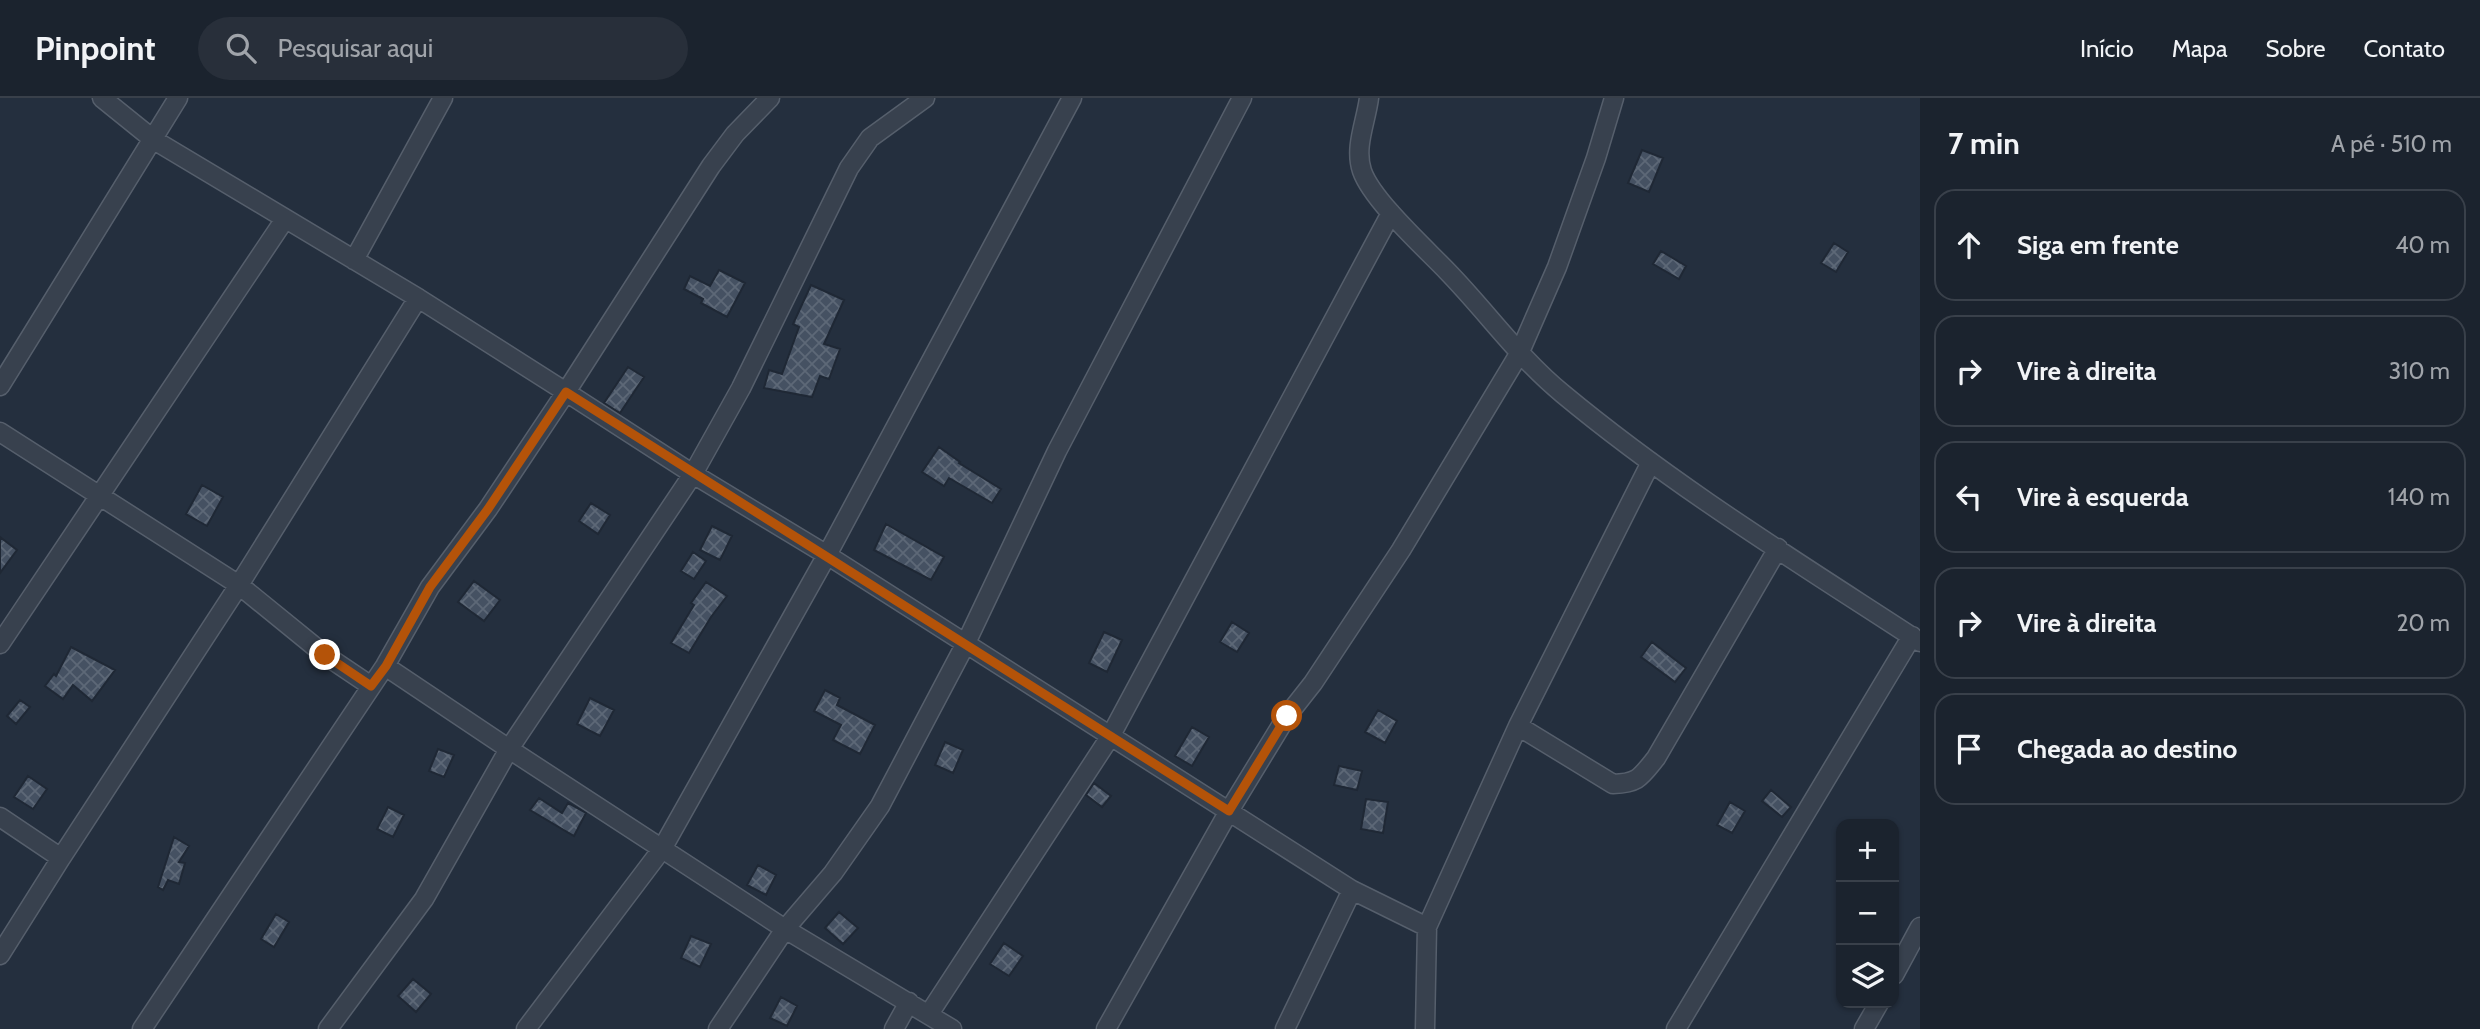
<!DOCTYPE html>
<html lang="pt">
<meta charset="utf-8">
<style>
:root{--surface:#1b232e;--page:#282f3a;--text:#f1f3f6;--muted:#a0a4aa;--line:#39404a}
body{margin:0;font-family:Cabin,sans-serif;background:var(--page);color:var(--text)}
.controls{position:absolute;right:21px;bottom:21px;display:grid;overflow:hidden;border-radius:14px;box-shadow:0 2px 5px #0004}
.controls button{width:63px;height:63px;display:grid;place-items:center;padding:0;border:0;border-bottom:2px solid var(--line);background:var(--surface);color:var(--text);font:35px sans-serif}
.stop{position:absolute;width:21px;height:21px;margin:-16px;border:5px solid #b45309;border-radius:50%;background:#fff}
.stop.end{background:#b45309;border-color:#fff;box-shadow:0 2px 7px #0008}
.list{margin:0;padding:0;list-style:none}
h2{display:flex;justify-content:space-between;align-items:center;height:91px;margin:0;padding:0 28px;font-size:30px}
h2 small{font-size:23px;font-weight:400;color:var(--muted)}
.list li{display:grid;grid-template-columns:46px 1fr auto;gap:21px;align-items:center;box-sizing:border-box;height:112px;margin:0 14px 14px;padding:0 14px;border:2px solid var(--line);border-radius:21px}
.list b{display:block;font-size:26px;white-space:nowrap}
.list em{font-size:23px;font-style:normal;color:var(--muted)}
.icon{flex:none;width:38px;height:38px;fill:none;stroke:currentColor;stroke-width:2;stroke-linecap:round;stroke-linejoin:round}
.map{position:relative;flex:none;width:1920px;height:931px;overflow:hidden}
header{display:flex;align-items:center;gap:42px;box-sizing:border-box;height:98px;padding:0 35px;background:var(--surface);border-bottom:2px solid var(--line)}
header strong{font-size:33px}
nav{display:flex;gap:38px;margin-inline-start:auto;font-size:24px}
.search{width:490px;height:63px;background:var(--page);display:flex;align-items:center;gap:18px;box-sizing:border-box;padding:0 24px;border-radius:38px;color:var(--muted);font-size:26px}
main{display:flex}
aside{flex:1;background:var(--surface)}
.map>svg:first-child{display:block}
.building{fill:url(#building-cross-hatch);stroke:#1f2835;stroke-width:2}
.lines{fill:none;stroke-linecap:round;stroke-linejoin:round}
.minor-casing{stroke:#565f6c;stroke-width:21}
.minor{stroke:#38414e;stroke-width:18}
.route{stroke:#b45309;stroke-width:9}
</style>
<header>
<strong>Pinpoint</strong>
<div class="search"><svg class="icon" aria-label="search" viewBox="0 0 24 24"><circle cx="10" cy="10" r="6"/><path d="M15 15l6 6"/></svg>Pesquisar aqui</div>
<nav><a>Início</a><a>Mapa</a><a>Sobre</a><a>Contato</a></nav>
</header>
<main>
<div class="map">
<svg width="1920" height="931" viewBox="0 0 1920 931">
<defs>
<pattern id="building-cross-hatch" width="8" height="8" patternUnits="userSpaceOnUse" patternTransform="scale(1.75)"><rect width="8" height="8" fill="#455162"/><path d="M0 0l8 8M0 8l8-8" fill="none" stroke="#5d6877"/></pattern>
</defs>
<rect width="100%" height="100%" fill="#242f3e"/>
<path class="building" d="M1642,52L1663,60L1649,94L1628,85Z
M1834,145L1848,154L1836,174L1821,165Z
M1661,153L1686,168L1679,181L1653,166Z
M719,172L745,185L727,219L701,205L703,201L684,191L690,178L710,188Z
M811,187L844,202L824,246L840,251L829,281L820,278L812,299L764,290L769,272L782,276L799,229L793,226Z
M628,269L644,279L620,315L604,305Z
M939,349L960,364L959,365L1001,391L992,405L949,380L944,388L922,374Z
M202,387L223,399L207,428L186,416Z
M591,405L610,417L598,436L579,423Z
M886,426L944,459L931,482L874,452Z
M712,428L732,438L720,462L700,452Z
M0,439L17,452L0,475Z
M693,454L706,463L694,481L681,473Z
M474,483L500,502L484,523L458,504Z
M706,484L727,498L711,519L689,555L671,545L694,507L691,505Z
M1232,524L1249,535L1237,554L1220,544Z
M1104,534L1122,542L1107,574L1089,565Z
M1652,544L1686,570L1675,584L1641,559Z
M71,549L115,572L92,603L73,587L63,601L45,588L54,576L56,578Z
M825,592L840,600L837,607L875,627L860,656L833,642L841,627L814,613Z
M590,600L614,612L600,638L577,626Z
M20,602L30,609L16,626L7,618Z
M1378,612L1397,623L1385,645L1365,634Z
M1192,629L1209,639L1192,668L1175,658Z
M945,644L963,652L953,675L935,667Z
M438,651L454,657L444,679L429,673Z
M1339,668L1362,673L1357,692L1334,687Z
M28,678L47,691L33,711L14,699Z
M1094,685L1111,698L1102,709L1086,697Z
M1771,692L1791,709L1782,719L1762,703Z
M539,700L562,715L568,705L586,715L574,738L530,712Z
M1366,701L1388,704L1383,735L1361,731Z
M1730,704L1745,713L1732,735L1717,727Z
M388,709L404,717L393,739L377,731Z
M174,739L189,748L179,764L185,765L179,786L168,782L163,792L158,789Z
M758,767L776,777L766,797L747,787Z
M839,814L858,830L843,846L825,830Z
M276,816L289,824L274,849L261,841Z
M691,838L711,846L700,869L681,860Z
M1004,845L1023,858L1009,878L990,866Z
M413,881L431,896L416,914L398,898Z
M781,899L797,908L787,928L770,920Z"/>
<g class="lines">
<g class="minor-casing">
<path id="minor" d="M102,0L154,42L418,200L566,294L711,68L735,36L770,0
M1369,0C1366,24 1354,49 1362,73C1372,102 1425,150 1447,173C1487,214 1519,260 1563,296C1675,389 1799,465 1920,544
M354,162L443,0
M0,288L178,0
M0,334L239,487L325,557L371,588
M0,546L285,121
M385,568L509,651L785,831L952,931
M1518,628L1613,686C1638,685 1640,680 1656,660L1778,450
M0,719L61,760L239,487L418,200
M0,857L61,760
M1894,877L1920,829
M929,916L1110,639L1391,115
M142,931L385,568L430,489L488,411L566,294L693,376L827,457L1352,792L1427,829
M328,931L424,801L509,651L693,376L741,290L849,70L870,40L925,0
M526,931L662,751L827,457L1072,0
M718,931L785,831L833,775L880,708L965,547L1057,353L1242,0
M894,931L909,904
M1106,931L1229,713L1287,618L1313,585L1401,452L1519,256L1557,169L1596,60L1614,0
M1285,931L1352,792
M1425,931L1427,829L1518,628L1651,364
M1676,931L1912,538
M1864,931L1879,905"/>
</g>
<use href="#minor" class="minor"/>
</g>
<g class="lines">
<path class="route" d="M325,557L371,588L386,568L430,489L488,411L566,294L1229,713L1287,618"/>
</g>
</svg>
<div class="controls">
<button>+</button>
<button>−</button>
<button><svg class="icon" aria-label="layers" viewBox="0 0 24 24"><path d="M12 4l9 5-9 5-9-5zM3 14l9 5 9-5"/></svg></button>
</div>
<div class="stop" style="left:1287px;top:618px"></div>
<div class="stop end" style="left:325px;top:557px"></div>
</div>
<aside>
<h2>7 min<small>A pé · 510 m</small></h2>
<ul class="list">
<li><svg class="icon" aria-label="ahead" viewBox="0 0 24 24"><path d="M12 20V5M6 11l6-6 6 6"/></svg><div><b>Siga em frente</b></div><em>40 m</em></li>
<li><svg class="icon" aria-label="right" viewBox="0 0 24 24"><path d="M7 20v-9h11M14 6l5 5-5 5"/></svg><div><b>Vire à direita</b></div><em>310 m</em></li>
<li><svg class="icon" aria-label="left" viewBox="0 0 24 24"><path d="M17 20v-9H6M10 6l-5 5 5 5"/></svg><div><b>Vire à esquerda</b></div><em>140 m</em></li>
<li><svg class="icon" aria-label="right" viewBox="0 0 24 24"><path d="M7 20v-9h11M14 6l5 5-5 5"/></svg><div><b>Vire à direita</b></div><em>20 m</em></li>
<li><svg class="icon" aria-label="arrive" viewBox="0 0 24 24"><path d="M6 21V4h12l-3 4 3 4H6"/></svg><div><b>Chegada ao destino</b></div></li>
</ul>
</aside>
</main>
